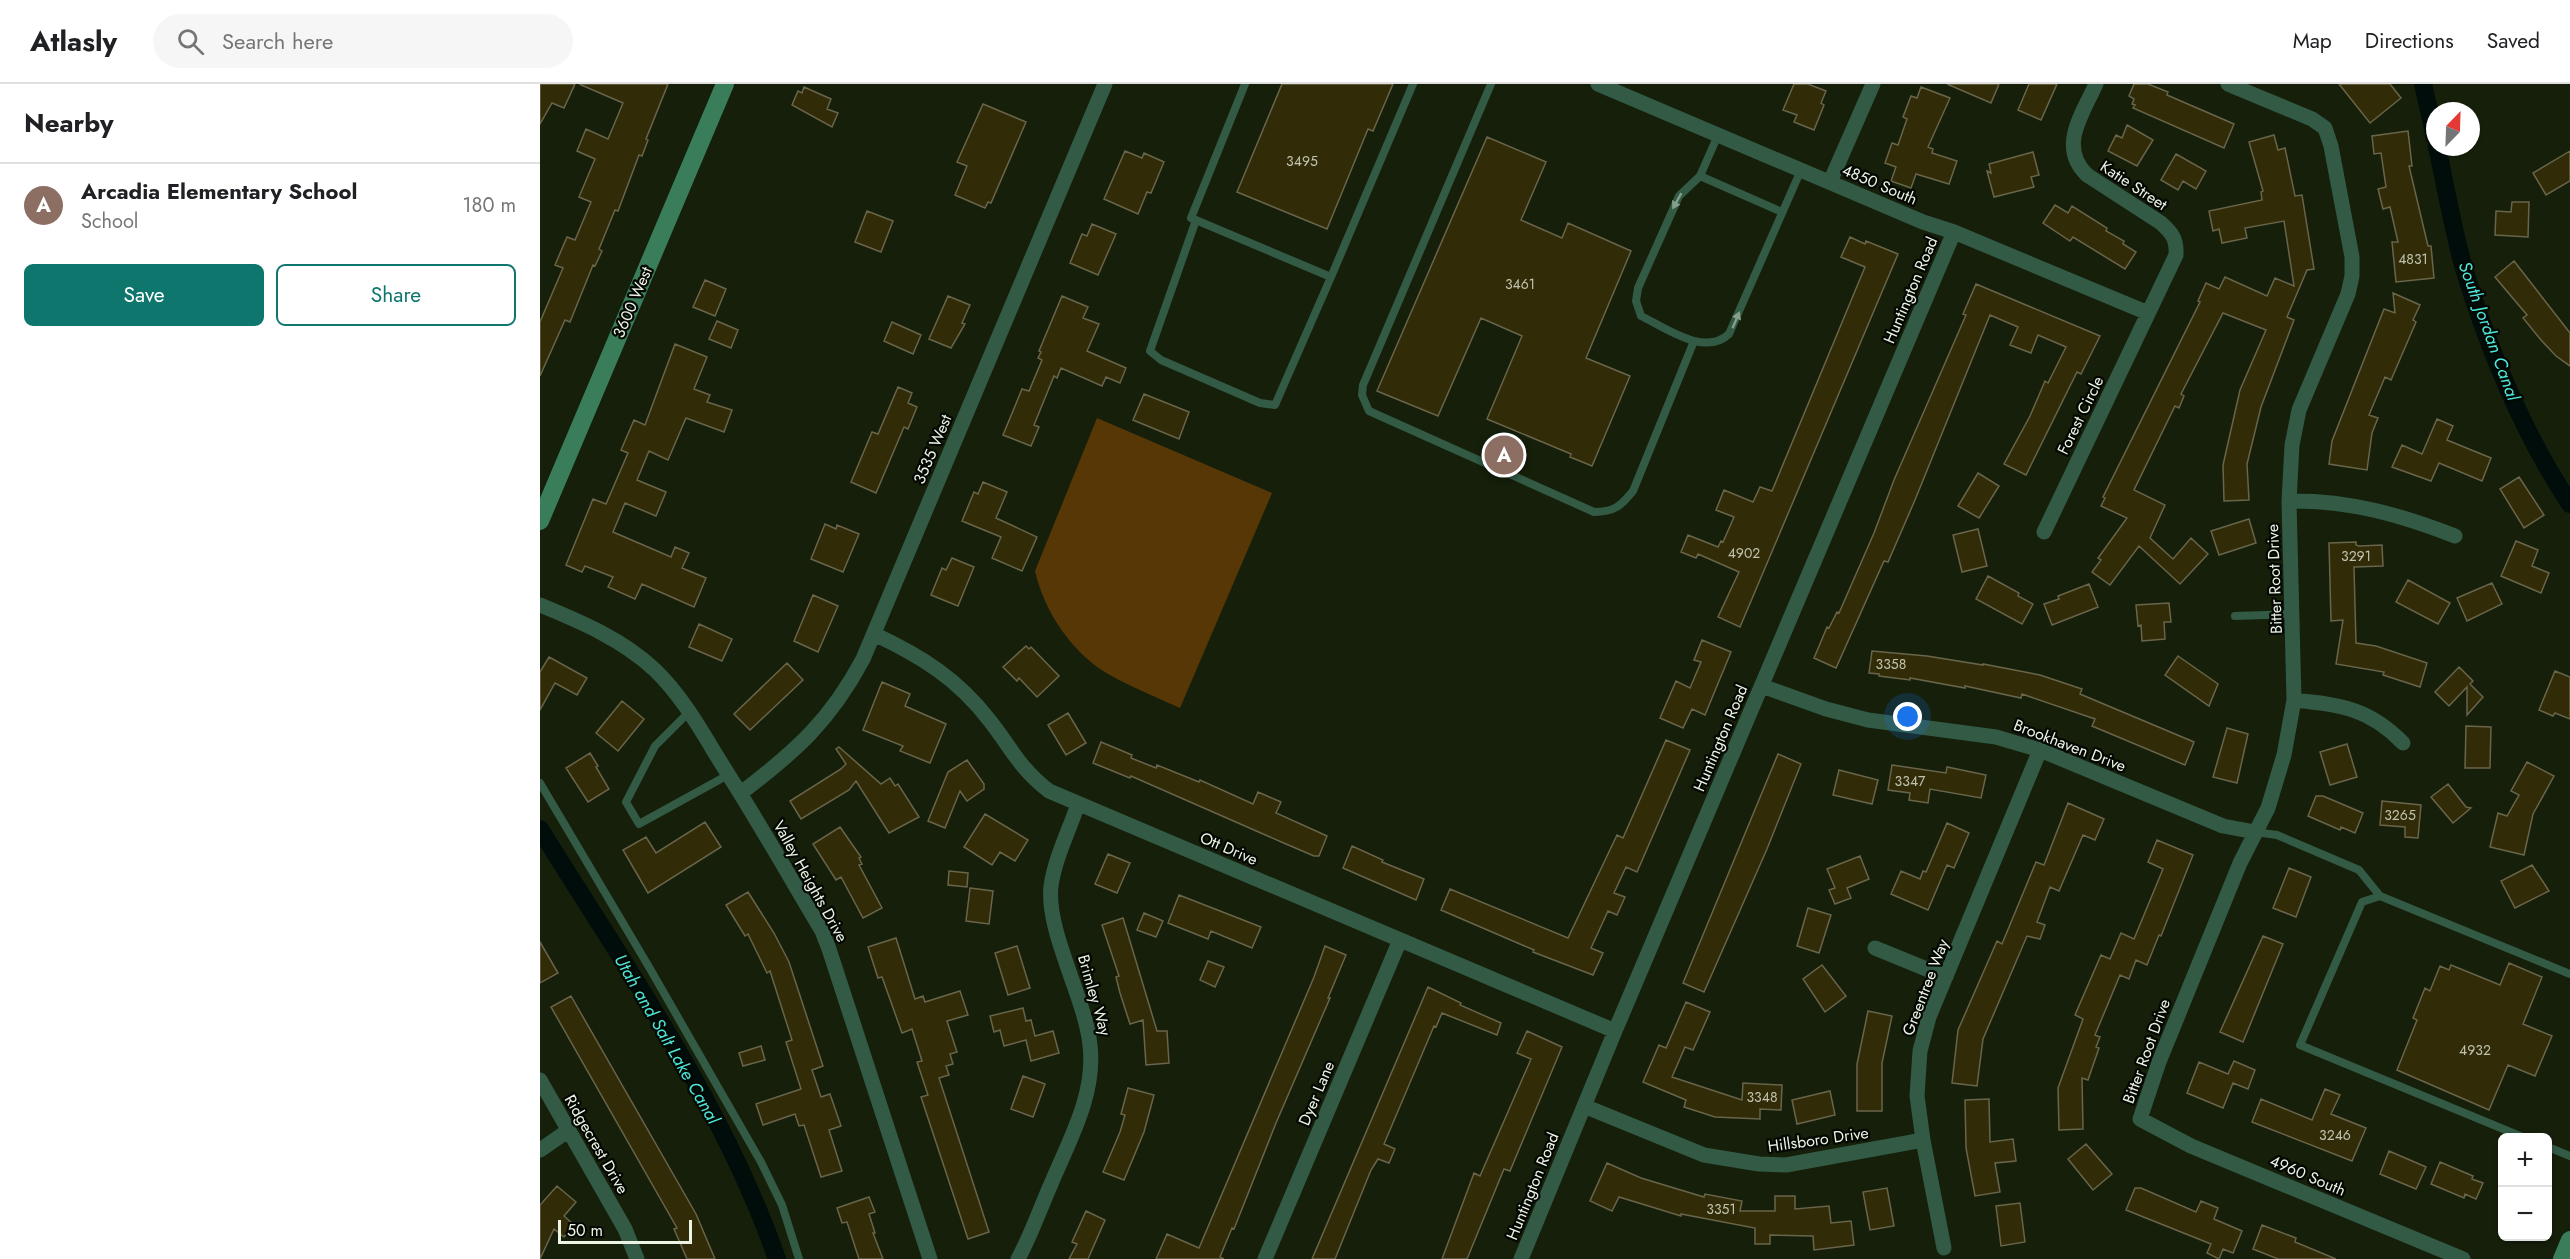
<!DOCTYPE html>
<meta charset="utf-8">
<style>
:root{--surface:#fff;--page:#f6f6f6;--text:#202124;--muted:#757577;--line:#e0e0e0;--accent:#0f766e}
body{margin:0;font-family:Jost,sans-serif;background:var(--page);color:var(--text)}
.controls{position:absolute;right:18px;bottom:18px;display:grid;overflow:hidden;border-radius:9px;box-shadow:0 2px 4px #0004}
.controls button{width:54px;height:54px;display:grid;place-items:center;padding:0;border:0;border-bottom:2px solid var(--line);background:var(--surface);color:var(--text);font:30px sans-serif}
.compass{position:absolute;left:1886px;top:18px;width:54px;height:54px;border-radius:50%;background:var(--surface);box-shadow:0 2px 4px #0004;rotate:23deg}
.scale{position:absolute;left:18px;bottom:15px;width:134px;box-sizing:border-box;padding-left:6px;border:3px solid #edf4e6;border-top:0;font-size:16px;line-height:21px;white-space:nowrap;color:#edf4e6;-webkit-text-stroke:4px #040802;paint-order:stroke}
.you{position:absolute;left:1368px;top:633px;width:21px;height:21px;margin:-15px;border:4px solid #fff;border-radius:50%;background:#1a73e8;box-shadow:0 0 0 9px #1a73e833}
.badge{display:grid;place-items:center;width:39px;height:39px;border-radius:50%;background:var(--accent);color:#fff;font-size:20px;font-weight:700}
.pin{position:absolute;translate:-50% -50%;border:3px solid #fff;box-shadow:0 2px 6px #0006}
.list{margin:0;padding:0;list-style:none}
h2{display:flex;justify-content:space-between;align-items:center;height:78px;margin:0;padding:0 24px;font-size:26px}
h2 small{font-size:20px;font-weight:400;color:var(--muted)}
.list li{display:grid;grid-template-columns:39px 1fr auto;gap:18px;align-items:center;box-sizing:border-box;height:84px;padding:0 24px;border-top:2px solid var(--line)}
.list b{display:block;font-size:22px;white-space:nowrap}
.list p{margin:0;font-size:20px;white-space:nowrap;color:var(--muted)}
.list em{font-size:20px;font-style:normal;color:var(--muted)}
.actions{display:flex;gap:12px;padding:18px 24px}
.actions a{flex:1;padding:14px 0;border:2px solid var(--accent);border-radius:9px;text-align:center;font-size:21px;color:var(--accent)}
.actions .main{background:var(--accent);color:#fff}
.icon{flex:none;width:33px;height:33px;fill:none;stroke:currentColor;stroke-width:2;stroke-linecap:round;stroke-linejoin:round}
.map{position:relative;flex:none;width:2030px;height:1175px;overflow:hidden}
header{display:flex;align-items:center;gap:36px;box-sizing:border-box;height:84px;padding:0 30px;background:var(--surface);border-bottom:2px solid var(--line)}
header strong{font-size:28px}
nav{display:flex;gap:33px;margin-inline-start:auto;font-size:21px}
.search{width:420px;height:54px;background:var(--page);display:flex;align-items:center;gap:15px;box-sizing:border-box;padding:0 21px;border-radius:33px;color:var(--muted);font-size:22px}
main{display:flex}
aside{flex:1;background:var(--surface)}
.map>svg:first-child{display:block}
.green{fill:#583707}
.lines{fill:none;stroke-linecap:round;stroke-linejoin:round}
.canal{stroke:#000d0b;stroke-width:18}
.building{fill:#312b08;stroke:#69654a;stroke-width:1.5}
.lane{stroke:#325a44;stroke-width:8}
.street{stroke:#325a44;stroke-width:15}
.secondary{stroke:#3a7d5a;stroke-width:18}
.oneway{fill:#869f8d}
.labels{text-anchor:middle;stroke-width:4.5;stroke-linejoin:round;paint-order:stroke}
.number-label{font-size:14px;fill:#bec2ae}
.street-label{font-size:16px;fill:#edf4e6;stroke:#040802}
.water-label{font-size:18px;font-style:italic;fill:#4de6db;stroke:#040802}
</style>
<header>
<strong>Atlasly</strong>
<div class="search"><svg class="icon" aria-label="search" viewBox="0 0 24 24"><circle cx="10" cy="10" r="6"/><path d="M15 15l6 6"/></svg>Search here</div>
<nav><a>Map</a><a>Directions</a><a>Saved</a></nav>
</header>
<main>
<aside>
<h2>Nearby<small></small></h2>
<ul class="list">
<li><span class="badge" style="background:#8d6e63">A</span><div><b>Arcadia Elementary School</b><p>School</p></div><em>180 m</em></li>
</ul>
<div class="actions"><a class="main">Save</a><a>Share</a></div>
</aside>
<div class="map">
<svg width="2030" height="1175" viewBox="0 0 2030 1175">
<rect width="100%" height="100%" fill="#151f0a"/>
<path class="green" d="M557,334L732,409L640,624C616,613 591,603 568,590C532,569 504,527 495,487Z"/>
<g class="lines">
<path class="canal" d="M1883,0L1895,53
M1897,63C1906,104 1913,147 1925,188C1950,269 1983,349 2030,420
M0,745C86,884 183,1020 237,1175"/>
</g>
<path class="building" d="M0,0H35L24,24L12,19L0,40Z
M39,0H128L106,55L108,56L102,72L99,71L78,127L75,126L59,165L62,167L55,182L53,181L30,238L25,236L0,292V238L23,184L15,181L27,153L35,156L51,118L39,113L55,75L37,67L46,45L68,55L83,19Z
M742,0H853L833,47L828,45L787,145L697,108Z
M1254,0H1268L1286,7L1281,19L1284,21L1274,46L1254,38L1257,31L1243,26Z
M1407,0H1459L1451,19Z
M1489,0H1517L1501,36L1478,26Z
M1594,0H1608L1628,8L1627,11L1694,40L1684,64L1593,24L1595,21L1592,20L1594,15L1589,12Z
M1799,0H1850L1861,14L1830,39Z
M264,3L291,15L287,25L298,29L292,43L252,21L258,7L262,9Z
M1381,3L1410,14L1388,63L1393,65L1392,69L1417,77L1409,100L1376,90L1371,104L1351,97L1356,83L1345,79L1352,59L1358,61L1367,35L1363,33L1371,12L1377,14Z
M443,20L486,38L451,119L448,118L445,124L415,111L427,82L417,78Z
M1587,41L1613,56L1597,82L1568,67L1576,51L1582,54Z
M1868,47L1872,82H1869L1888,162H1891L1894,194L1856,198L1852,158H1858L1850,123L1843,125L1838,105L1846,103L1841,69L1834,70L1832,52Z
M1734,51L1738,66L1745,64L1755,112L1762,111L1774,185L1767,186L1747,233L1754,236L1721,323L1707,380L1709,416L1684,417L1683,381L1700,306L1726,246L1683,229L1641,310L1644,312L1639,324L1635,322L1594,406L1625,421L1610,454L1633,475L1651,454L1668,470L1640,500L1599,462L1570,501L1552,488L1561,476L1558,474L1587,434L1561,422L1565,414L1563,413L1660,218L1658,217L1666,199L1679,205L1685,193L1727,212L1735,194L1754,202L1744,137L1705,144L1707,154L1682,159L1679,145L1673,147L1669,127L1722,116L1721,108L1723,107L1709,58Z
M947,53L1006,78L981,136L1022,154L1028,139L1091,167L1046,274L1090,292L1052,382L1030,373L1031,370L947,335L982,252L941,234L898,332L837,307Z
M585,67L602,74L604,69L624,78L611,109L607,108L598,130L564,115Z
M2030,67V97L2006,111L1993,89Z
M1493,68L1499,91L1491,93L1494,103L1454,113L1447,87L1451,89L1449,80Z
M1636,70L1666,87L1656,105L1643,97L1638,106L1621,96Z
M1972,118H1989L1988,153L1955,151L1956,127L1971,128Z
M1515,121L1528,129L1532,122L1567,144L1566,147L1584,157L1583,160L1596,168L1585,185L1533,153L1530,157L1503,139Z
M327,127L353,137L341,168L315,158Z
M552,140L576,150L558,191L530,179L542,150L547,152Z
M1310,153L1325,160L1326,157L1358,170L1200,543L1178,533L1199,488L1158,470L1156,474L1141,468L1148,451L1178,463L1181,457L1183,458L1194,433L1176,426L1184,406L1213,418L1220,403L1232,407L1325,183L1301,173Z
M1974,177L2030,249V282L2016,272L2001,256L1983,234L1987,231L1955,193Z
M165,196L186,205L175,232L153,223Z
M1436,200L1560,252L1541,290L1537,288L1486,391L1464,380L1490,332L1505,297L1508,299L1526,263L1498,251L1491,269L1470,261L1478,243L1450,231L1375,416L1348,478L1344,477L1296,584L1274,574L1287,543L1289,544L1297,528L1299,529L1334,449L1354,396L1426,231L1423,230Z
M1853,209L1880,221L1873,236L1876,238L1851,296L1845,293L1829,331L1838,334L1832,349L1827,386L1789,380L1792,357L1844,225L1855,229Z
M408,212L430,221L422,239L425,240L411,264L389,255Z
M522,212L548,223L543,234L559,240L547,267L586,284L580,299L566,293L562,302L521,284L517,294L514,292L494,341L499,343L491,362L463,351L482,305L489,307L502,276L498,274L501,268L499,267Z
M177,237L198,246L191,264L169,255Z
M352,238L381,251L373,270L344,257Z
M135,260L167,273L154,305L170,311L167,318L192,326L184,348L146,334L128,376L109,367L97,396L126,408L116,432L85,419L73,448L131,473L135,463L149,469L142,484L166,494L154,523L102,500L95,515L68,503L73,493L45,482L42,488L26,481L53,415L66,420L88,369L81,366L94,336L105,341Z
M358,303L372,309L368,319L377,323L368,345L364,343L336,409L311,398L332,348L338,350Z
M604,310L649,328L639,355L593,336Z
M1897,335L1913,342L1907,356L1951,374L1942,397L1899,379L1891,397L1852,383L1862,361L1882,370Z
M1438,389L1459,402L1439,434L1418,422Z
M1979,393L2004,431L1984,444L1960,405Z
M443,398L467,408L456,434L497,453L482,487L452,474L461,453L422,437L434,408L438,410Z
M1709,435L1716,459L1679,471L1671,447Z
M285,440L296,445L297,441L319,450L303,488L271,475Z
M1438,445L1447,482L1422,488L1413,451Z
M1976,457L1998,466L1992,482L2009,489L2001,509L1961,492Z
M1816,458V461L1819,462L1842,461L1843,482L1814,483L1816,559L1836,562L1887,579L1880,603L1843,591L1844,588L1796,580L1803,536L1791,537L1789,459Z
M412,474L434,483L418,522L391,511L402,484L406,486Z
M1448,492L1479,509L1478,512L1493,520L1482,540L1436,515Z
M1868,496L1910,519L1898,540L1856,518Z
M1952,499L1962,520L1927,537L1917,514Z
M1549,500L1558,523L1512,541L1504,520L1519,515L1518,512Z
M273,511L298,522L278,568L254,557Z
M1629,519L1631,538H1624L1625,555L1602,557L1601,541L1598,542L1596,521Z
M159,540L192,555L182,577L149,563Z
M1162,556L1191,568L1165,631L1152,625L1143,644L1120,634L1136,597L1150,604L1161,578L1154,576Z
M486,562L489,565L491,563L519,592L497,613L479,594L477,597L463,583Z
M1332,567L1387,572L1443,581V580L1500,591L1542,605L1540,610L1654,658L1645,681L1552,642L1555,635L1482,610L1481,614L1425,602V604L1370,594V596L1339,592V590L1329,589Z
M1638,572L1678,600L1669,622L1625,591Z
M9,573L47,594L37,611L15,599L0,626V588Z
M247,579L263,596L210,646L194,630Z
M1919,583L1933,597L1930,600L1943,613L1927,631V603L1909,622L1895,608Z
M2015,587L2030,593V635L2015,629L2013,632L1999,626Z
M342,598L370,610L365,622L406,640L390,679L360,667L363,662L323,646Z
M82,617L104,635L78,667L56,649Z
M528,629L546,659L526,671L508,641Z
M1926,642L1951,643L1950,684H1925Z
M1687,644L1708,650L1697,699L1673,693Z
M1126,656L1150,666L1097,788L1086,783L1074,809L1085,813L1077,831L1068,827L1051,864L1063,869L1053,891L993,868L994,866L901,826L910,805L1028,854L1077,751L1083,754Z
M561,658L592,671L591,674L616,684L617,681L659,698L660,696L713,720L718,708L741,718L736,729L787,752L779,772H774L746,760L591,692L590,694L553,679Z
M1807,660L1817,693L1790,701L1780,668Z
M299,663L341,700L350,694L355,702L358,700L379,733L349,749L316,697L309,706L261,735L250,717L301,685L306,680L296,665Z
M50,669L58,682L56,683L69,705L48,718L26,684Z
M1238,670L1261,680L1227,765L1164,908L1143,899Z
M427,676L444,700V705L427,717L420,707L405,744L388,737L408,688Z
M1987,678L2014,692L1993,730L1984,771L1950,763L1958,729L1967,732L1979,711L1971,707Z
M1352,681L1406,689L1407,683L1446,691L1441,714L1390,705L1388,719L1369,716L1370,709L1348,706Z
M1299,686L1338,696L1332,720L1293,711Z
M1908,700L1926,723L1931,724L1913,739L1891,713Z
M1776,712H1783L1823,729L1815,749L1801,743L1800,746L1768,732Z
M1842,717L1881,721L1878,754L1865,753V743L1840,741Z
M1528,719L1564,735L1555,756L1543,751L1519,807L1510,803L1497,838L1505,841L1500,855L1487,852L1443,955L1437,1002L1412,999L1418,946L1457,857L1462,860L1496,778L1504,781Z
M445,730L488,756L475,777L460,768L452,781L424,763Z
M165,738L181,763L108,809L83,766L106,753L116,769Z
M1407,739L1429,749L1414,784L1407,781L1388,826L1351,810L1361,787L1380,795L1383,787L1386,788Z
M300,743L321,773L319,774L322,780L319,781L342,824L323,834L301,793L296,796L273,760Z
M1617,756L1653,771L1621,852L1619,851L1607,881L1596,876L1589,895L1580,891L1555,951L1560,953L1556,963L1559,964L1548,996L1542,994L1543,1045L1519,1046L1518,1004L1543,935L1535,931L1561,871L1570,875L1581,849L1594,855L1623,785L1608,778Z
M812,762L843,776L842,778L884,795L876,816L803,784Z
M568,770L590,779L577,809L555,800Z
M1320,772L1329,795L1307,804L1311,814L1295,820L1289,806L1295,804L1287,785Z
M1992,781L2009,807L1975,824L1961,797Z
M1749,784L1771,793L1756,833L1733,824Z
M409,787L428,789L427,803L408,801Z
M430,804L453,807L449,840L426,837Z
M208,808L234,849L249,878L283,982L272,986L281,1013L290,1010L301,1042L289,1046L302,1087L281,1093L264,1041L259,1042L255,1030L223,1041L216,1020L261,1005L246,958L252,956L230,887L227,889L208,850L205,852L186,821Z
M639,811L721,843L712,864L671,847L668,855L628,839Z
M1268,824L1291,831L1279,869L1257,862Z
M604,829L623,837L616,853L597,846Z
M583,834L617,947H627L629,979L606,981L603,936L590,940L580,909L576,893L579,892L562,841Z
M1723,852L1743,860L1703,958L1680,948Z
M356,854L375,915L383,912L385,918L420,907L428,931L407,937L417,968L410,970L413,980L406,982L409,991L399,994L449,1148L428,1155L381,1013L388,1011L377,978L382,977L372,945L362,949L342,893L338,894L328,863Z
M0,858L18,889L0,899Z
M477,862L490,904L468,911L455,869Z
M785,862L806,871L788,914H790L736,1039L694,1145L692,1144L680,1173L684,1175H616L627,1150L659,1164L774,893Z
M668,877L684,883L675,903L660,896Z
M1969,879L2002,893L1983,940L2012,952L1995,992L1968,981L1949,1026L1857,986L1877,936L1873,934L1885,904L1890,907L1900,882L1909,886L1911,881L1960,901Z
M1282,881L1306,912L1285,928L1263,895Z
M888,903L921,919L920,921L961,939L957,951L902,929L896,943L894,942L844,1060L855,1065L849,1079L838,1075L831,1086L795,1175H772Z
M31,912L156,1130L175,1175H147L134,1145L137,1144L11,923Z
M1146,918L1170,928L1153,966L1145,963L1132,993L1202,1016L1203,999L1242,1001L1241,1026L1220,1025V1035L1175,1033L1144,1023L1146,1016L1103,998L1119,961L1126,964Z
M483,924L486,937L491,936L495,952L513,947L519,969L491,977L486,956L464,962L460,946L454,948L450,932Z
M1328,927L1352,932L1342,979V1027H1317V980Z
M987,947L1022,963L970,1087L964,1085L927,1175H902L934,1089L940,1092L991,975L977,969Z
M221,962L225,976L203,982L199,969Z
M1694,977L1715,986L1708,1005L1693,999L1683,1024L1647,1009L1659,978L1688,990Z
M483,992L505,1000L493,1033L471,1025Z
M588,1004L614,1011L604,1048L584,1096L563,1088L580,1048L585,1031L581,1030Z
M1785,1005L1800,1011L1791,1030L1826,1044L1812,1077L1712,1038L1721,1015L1772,1036Z
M1290,1007L1295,1031L1257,1040L1252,1016Z
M1449,1015L1450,1058L1473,1055L1476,1077L1455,1079L1460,1108L1435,1112L1426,1064L1425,1016Z
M1546,1060L1572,1090L1553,1106L1528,1075Z
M1849,1067L1886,1083L1876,1105L1840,1090Z
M1900,1078L1933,1092L1932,1095L1943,1099L1936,1115L1925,1110L1924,1114L1891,1100Z
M1067,1079L1101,1094L1164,1113L1165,1110L1202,1117L1200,1127H1235V1112H1255V1125L1289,1122L1291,1139L1311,1137L1314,1161L1274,1166L1273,1152L1230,1151V1160H1215V1144L1141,1130V1132L1079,1113L1072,1127L1050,1117Z
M17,1102L36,1118L24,1132L34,1141L24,1153L14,1145L0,1175V1121Z
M1347,1104L1354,1142L1330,1146L1323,1108Z
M1595,1104H1601L1656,1128L1661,1117L1678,1124L1674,1135L1702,1147L1693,1169L1683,1165L1679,1175L1667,1169L1671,1160L1586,1126Z
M329,1113L335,1128L329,1130L335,1149H333L343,1175H319L307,1138L302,1139L297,1124Z
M1480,1119L1485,1158L1461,1162L1456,1122Z
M546,1127L565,1136L548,1175H529L537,1160L532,1158Z
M1722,1141L1756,1154L1755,1158L1796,1175H1738L1713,1165Z"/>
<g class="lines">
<path class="lane" d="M705,0L651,134L791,193L873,0
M951,0L823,301L822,311L829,327L1054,428C1074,428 1081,422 1093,407L1154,257
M1178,51L1160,92L1139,112L1098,204L1096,217L1101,232C1126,244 1165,273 1189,250L1261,86
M1160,92L1242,128
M656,136L610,267L621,276L720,319L735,321L791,193
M1695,532L1752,530
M150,627L115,662L86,718L99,740L188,691
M0,699L109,883L221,1078L242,1121L259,1175
M1715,748L1737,751L1819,786L1840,812
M1985,1054L1760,961L1822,818L1840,812L2030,890
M2008,1063L2030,1072"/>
<path class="street" d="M1058,0L1383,138L1414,148L1608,229
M1688,0L1772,35L1785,44L1791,62L1812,173V192L1808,210L1759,326L1752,361L1749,417L1754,616L1744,671L1728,724L1700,779L1619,978L1600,1035L1651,1062L1923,1175
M1290,98L1333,0
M1749,417C1809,416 1861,431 1915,452
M1504,448L1636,171C1637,155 1632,149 1621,139L1547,91C1518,63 1542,31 1556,0
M0,521C41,538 82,555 115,586C146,616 165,654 188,690C221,742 251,795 282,847L289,865L390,1175
M334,550C381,572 418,595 450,637C472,665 480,685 509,707L1075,947
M1222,602L1286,625L1328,636L1456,653L1500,666L1683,742L1715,748
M1754,616C1801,621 1829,624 1863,659
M201,709C256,667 290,637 323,575L565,0
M1335,864L1406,893
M0,996L85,1145L97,1175
M1044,1022L1164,1071L1219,1080L1246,1081L1383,1056
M0,1066L29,1046
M1404,1164L1383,1056L1377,1012L1380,967L1389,933L1500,666
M478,1175C491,1151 500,1125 511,1100C529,1057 556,1010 550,961C545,913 506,848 511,802C515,774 529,747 538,720
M725,1175L860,856
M981,1175L1075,947L1414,148"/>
<path class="secondary" d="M0,437L185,0
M2022,1175L2030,1156"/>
</g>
<defs><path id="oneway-solid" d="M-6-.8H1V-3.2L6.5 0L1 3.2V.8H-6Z" transform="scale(1.5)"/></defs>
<g class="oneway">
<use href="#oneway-solid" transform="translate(1137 117) rotate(119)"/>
<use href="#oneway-solid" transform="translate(1196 236) rotate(-67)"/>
</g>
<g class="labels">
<g class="number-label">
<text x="762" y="82">3495</text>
<text x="1873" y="180">4831</text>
<text x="980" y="205">3461</text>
<text x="1204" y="474">4902</text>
<text x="1816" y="477">3291</text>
<text x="1351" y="585">3358</text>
<text x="1370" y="702">3347</text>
<text x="1860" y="736">3265</text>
<text x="1935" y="971">4932</text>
<text x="1222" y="1018">3348</text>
<text x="1795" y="1056">3246</text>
<text x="1181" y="1130">3351</text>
</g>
<g class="street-label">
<text transform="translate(1340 100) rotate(23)" y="6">4850 South</text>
<text transform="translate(1594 101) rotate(33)" y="6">Katie Street</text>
<text transform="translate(1370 206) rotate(-67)" y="6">Huntington Road</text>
<text transform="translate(92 218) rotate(-67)" y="6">3600 West</text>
<text transform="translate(1540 331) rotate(-64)" y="6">Forest Circle</text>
<text transform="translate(392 365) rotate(-67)" y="6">3535 West</text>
<text transform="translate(1734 495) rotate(-92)" y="6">Bitter Root Drive</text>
<text transform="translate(1180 654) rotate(-67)" y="6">Huntington Road</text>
<text transform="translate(1530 661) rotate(21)" y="6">Brookhaven Drive</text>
<text transform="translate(689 764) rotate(23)" y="6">Ott Drive</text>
<text transform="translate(271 797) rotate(61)" y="6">Valley Heights Drive</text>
<text transform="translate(1385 903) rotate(-69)" y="6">Greentree Way</text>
<text transform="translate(555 911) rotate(74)" y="6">Brimley Way</text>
<text transform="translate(1606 967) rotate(-70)" y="6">Bitter Root Drive</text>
<text transform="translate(776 1009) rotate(-67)" y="6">Dyer Lane</text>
<text transform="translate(1278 1055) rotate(-8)" y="6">Hillsboro Drive</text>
<text transform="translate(57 1060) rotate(60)" y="6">Ridgecrest Drive</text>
<text transform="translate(1768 1091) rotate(23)" y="6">4960 South</text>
<text transform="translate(992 1102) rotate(-68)" y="6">Huntington Road</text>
</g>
<g class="water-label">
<text transform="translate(1949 247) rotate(70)" y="6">South Jordan Canal</text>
<text transform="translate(127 955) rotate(60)" y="6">Utah and Salt Lake Canal</text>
</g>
</g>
</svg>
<div class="controls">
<button>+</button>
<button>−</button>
</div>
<svg class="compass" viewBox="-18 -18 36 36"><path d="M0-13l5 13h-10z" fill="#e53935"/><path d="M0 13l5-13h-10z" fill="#757577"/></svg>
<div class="scale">50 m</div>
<div class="you"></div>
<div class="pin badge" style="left:964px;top:371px;background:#8d6e63">A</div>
</div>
</main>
